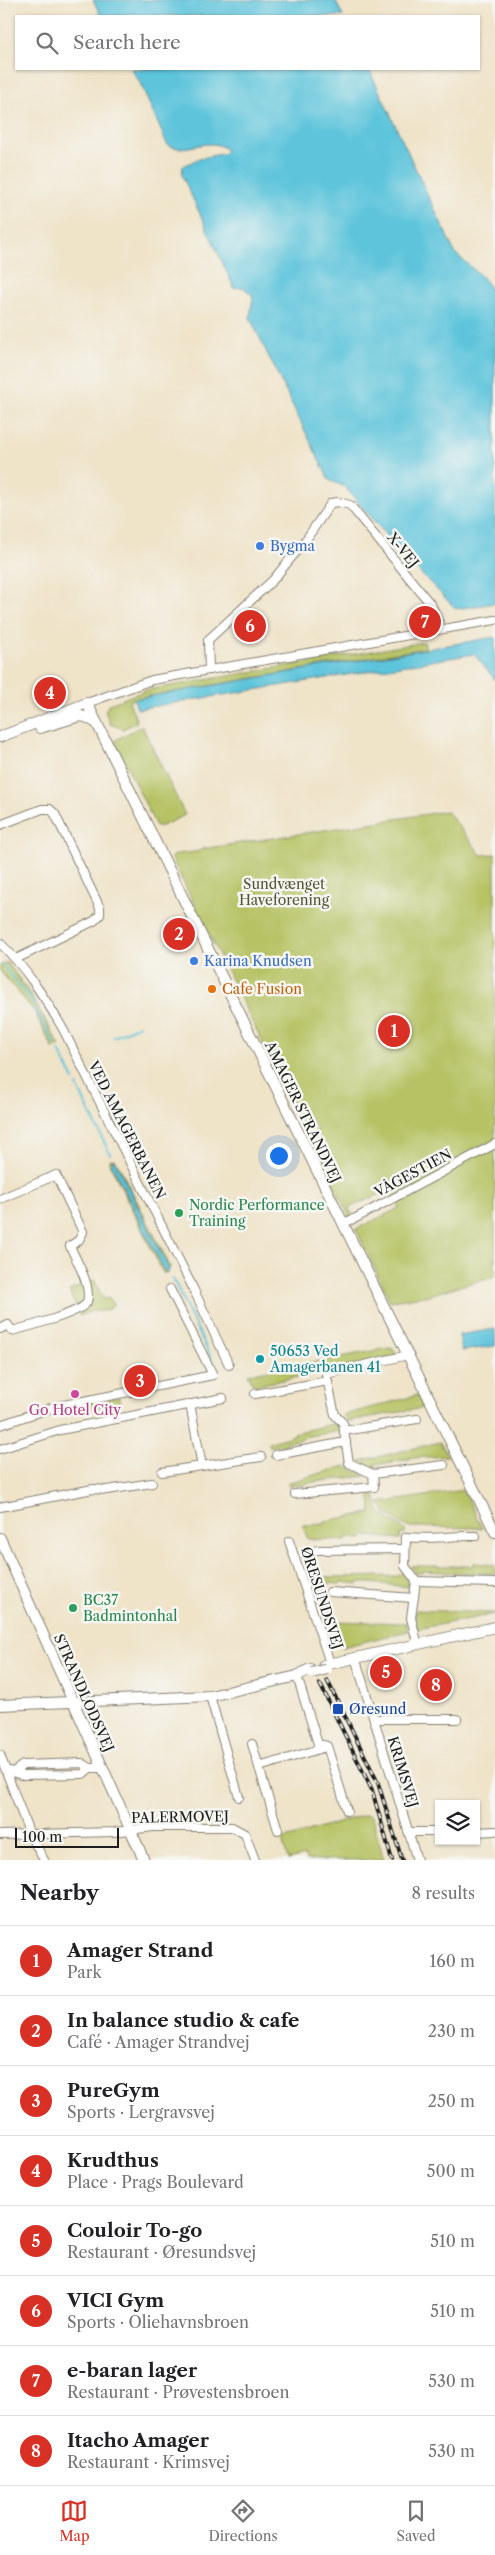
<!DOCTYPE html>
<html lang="en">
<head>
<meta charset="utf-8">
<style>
  body { margin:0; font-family:"Libre Caslon Text",serif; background:#f2f2f2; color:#202124 }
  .controls { position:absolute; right:15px; bottom:15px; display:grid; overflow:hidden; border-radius:0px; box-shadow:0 1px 4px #0004 }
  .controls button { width:45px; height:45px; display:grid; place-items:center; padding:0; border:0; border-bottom:1px solid #e0e0e0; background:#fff; color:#202124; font:25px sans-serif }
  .scale { position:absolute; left:15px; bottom:12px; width:104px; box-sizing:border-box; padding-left:5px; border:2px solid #1c1c1c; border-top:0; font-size:14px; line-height:18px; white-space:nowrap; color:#1c1c1c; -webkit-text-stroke:4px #f6f6f2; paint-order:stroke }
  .you { position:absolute; left:278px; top:1155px; width:18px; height:18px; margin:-12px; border:4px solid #fff; border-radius:50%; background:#1a73e8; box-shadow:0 0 0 8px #1a73e833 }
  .badge { display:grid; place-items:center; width:32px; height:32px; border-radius:50%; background:#d93025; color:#fff; font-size:16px; font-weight:700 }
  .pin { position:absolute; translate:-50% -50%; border:2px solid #fff; box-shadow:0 1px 5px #0006 }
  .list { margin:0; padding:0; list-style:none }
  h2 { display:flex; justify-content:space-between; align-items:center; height:65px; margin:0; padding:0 20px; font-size:21px }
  h2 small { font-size:16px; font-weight:400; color:#757577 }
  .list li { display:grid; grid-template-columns:32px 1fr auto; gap:15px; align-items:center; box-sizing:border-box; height:70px; padding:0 20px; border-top:1px solid #e0e0e0 }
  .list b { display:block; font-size:19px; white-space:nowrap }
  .list p { margin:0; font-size:16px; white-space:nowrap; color:#757577 }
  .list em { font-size:16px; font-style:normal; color:#757577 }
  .icon { flex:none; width:28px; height:28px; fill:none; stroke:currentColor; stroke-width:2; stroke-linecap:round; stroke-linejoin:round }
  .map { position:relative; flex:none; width:495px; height:1860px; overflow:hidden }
  .search { position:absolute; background:#fff; box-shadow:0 1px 4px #0004; left:15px; right:15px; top:15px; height:55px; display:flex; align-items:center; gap:12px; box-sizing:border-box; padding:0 18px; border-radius:0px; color:#757577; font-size:19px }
  .sheet { height:625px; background:#fff }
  nav { display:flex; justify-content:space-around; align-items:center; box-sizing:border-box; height:70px; border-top:1px solid #e0e0e0; background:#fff; font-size:14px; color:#757577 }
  nav a { display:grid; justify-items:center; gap:2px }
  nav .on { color:#d93025 }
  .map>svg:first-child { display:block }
</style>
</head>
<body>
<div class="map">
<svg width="495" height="1860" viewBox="0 0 495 1860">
  <rect width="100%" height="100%" fill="#f6f6f2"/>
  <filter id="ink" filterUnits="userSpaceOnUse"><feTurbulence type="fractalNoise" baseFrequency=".02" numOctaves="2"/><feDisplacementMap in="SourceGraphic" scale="10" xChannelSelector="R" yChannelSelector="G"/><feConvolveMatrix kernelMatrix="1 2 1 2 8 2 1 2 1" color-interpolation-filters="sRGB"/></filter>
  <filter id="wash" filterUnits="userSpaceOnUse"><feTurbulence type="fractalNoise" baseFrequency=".0096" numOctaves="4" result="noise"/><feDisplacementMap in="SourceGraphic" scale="20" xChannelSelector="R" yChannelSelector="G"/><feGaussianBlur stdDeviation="1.12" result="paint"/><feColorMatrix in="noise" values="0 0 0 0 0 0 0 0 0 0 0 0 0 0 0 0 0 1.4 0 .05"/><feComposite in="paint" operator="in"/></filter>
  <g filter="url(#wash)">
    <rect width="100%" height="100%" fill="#efe3c8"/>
    <g fill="#b6c263" stroke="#696f40">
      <polygon points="424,642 426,648 134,699 129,701 137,722 123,729 110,724 105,711 109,704 147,690"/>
      <polygon points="142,726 185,815 162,826 156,826 115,742 117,739"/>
      <path d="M447 811 481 855 495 854V1276L425 1296 390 1301 356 1229 399 1208 391 1189 349 1208 353 1216 350 1218 309 1135 317 1130 311 1119 302 1123 171 857C181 850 195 855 202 849Z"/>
      <polygon points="7,962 30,994 60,1046 53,1049 35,1012 0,971 0,966"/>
      <polygon points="111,1159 116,1160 170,1266 168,1273 163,1273 109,1162"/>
      <path d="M94 1280 103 1298 111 1299 113 1306C109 1311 98 1313 93 1310L80 1316 69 1291Z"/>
      <polygon points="389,1348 393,1349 397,1356 254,1386 248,1374"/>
      <polygon points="418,1395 423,1408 348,1421 343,1415"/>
      <polygon points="119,1397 121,1402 51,1417 27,1425 25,1419 62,1407"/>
      <polygon points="336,1423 340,1431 303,1437 303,1439 286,1442 286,1445 269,1447 268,1443 294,1435 294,1433"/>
      <polygon points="440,1442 448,1456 409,1458 409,1460 393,1461 393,1463 375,1464 375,1468 360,1461"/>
      <polygon points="345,1466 365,1476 306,1483 305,1485 289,1486 287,1483"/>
      <polygon points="464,1490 482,1528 407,1527 386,1513 379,1503"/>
      <polygon points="370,1495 375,1495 379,1511 405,1530 405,1534 401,1534 400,1539 364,1536 363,1539 347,1538 346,1540 308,1539 302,1525 325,1524 325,1521 371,1513"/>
      <polygon points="474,1563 495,1565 495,1574 423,1571 422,1573 416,1573 411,1566 473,1566"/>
      <polygon points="404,1572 411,1582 410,1587 359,1582 358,1584 342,1582 341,1584 328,1583 328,1585 321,1583 318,1577 398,1576"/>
      <polygon points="416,1610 495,1613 495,1614 417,1629 415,1616"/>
      <polygon points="331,1621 406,1623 408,1631 342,1647"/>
      <polygon points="367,1814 372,1816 384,1860 307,1860 305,1856 288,1860 282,1840"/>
    </g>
    <g fill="#5dc4db" stroke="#3c707c">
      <polygon points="93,0 335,0 343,16 101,16"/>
      <path d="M131 69H369L455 253 481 276 495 294V603L456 609 410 563 345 487 329 480 250 318 253 296 243 287 234 288 182 175 183 166 198 159 225 153 226 149C208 135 184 156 167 144L139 81Z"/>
      <polygon points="495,637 495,680 474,654 137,709 134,699"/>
      <polygon points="114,1159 169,1269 168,1272 165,1272 111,1163"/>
      <polygon points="495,1329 495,1346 462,1351 459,1335"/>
    </g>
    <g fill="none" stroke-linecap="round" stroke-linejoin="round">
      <g stroke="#5dc4db" stroke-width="2">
        <polyline points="3,965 30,999 55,1045"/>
        <polyline points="114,1037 139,1025"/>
        <polyline points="59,1051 74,1080"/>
        <polyline points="77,1086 110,1154"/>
        <polyline points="173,1279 216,1368"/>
      </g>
    </g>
  </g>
  <g filter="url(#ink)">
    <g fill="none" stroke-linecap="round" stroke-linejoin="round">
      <g stroke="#868072" stroke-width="10">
        <g id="minor">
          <polyline points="209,670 208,640 273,580 305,541 331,503 338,502 350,505 432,606 441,629"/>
          <polyline points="87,703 152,680 495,620"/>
          <polyline points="0,825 42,809 50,809 55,814 100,908 100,915 94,921 16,959"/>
          <path d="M0 943C26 968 45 998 63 1029L193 1288 229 1365"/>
          <path d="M0 1199 56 1175 83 1232 79 1240 70 1246C76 1260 92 1286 87 1302 84 1312 24 1328 12 1331L8 1325 0 1329"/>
          <polyline points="343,1223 356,1218 495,1144"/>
          <polyline points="408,1355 326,1374 335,1415 343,1423 344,1431 417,1419"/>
          <polyline points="255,1394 328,1381"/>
          <polyline points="190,1404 202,1466"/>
          <polyline points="0,1425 54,1407 213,1375 170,1289"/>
          <polyline points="0,1449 60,1430 223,1398"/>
          <polyline points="276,1455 346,1442"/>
          <polyline points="162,1472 261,1457"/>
          <polyline points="373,1474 444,1465"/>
          <polyline points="295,1494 374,1487 373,1474 349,1463 344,1431"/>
          <polyline points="0,1507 93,1489 107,1490 152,1483"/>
          <polyline points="289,1541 330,1663"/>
          <polyline points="317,1550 405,1549"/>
          <polyline points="416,1581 495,1583"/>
          <polyline points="330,1592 414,1598"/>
          <path d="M417 1642 411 1618 416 1581 405 1566 406 1537C430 1540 452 1535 476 1536"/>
          <polyline points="355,1657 417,1860"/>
          <polyline points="297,1676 318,1744 327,1746 347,1811"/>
          <polyline points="210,1696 239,1797"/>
          <polyline points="374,1719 457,1719"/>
          <polyline points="252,1744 278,1830"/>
          <polyline points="0,1755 30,1835 44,1860"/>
          <polyline points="259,1767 326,1747"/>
          <polyline points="10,1771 21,1775 83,1774 90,1768"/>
          <polyline points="15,1771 23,1765 82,1763 90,1768 102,1768"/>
          <polyline points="409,1832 439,1832"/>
          <polyline points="476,1832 495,1831"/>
          <polyline points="0,1835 114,1832 153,1827 232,1827 245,1834 255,1860"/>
        </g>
      </g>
      <g stroke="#868072" stroke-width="12">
        <g id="tertiary">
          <polyline points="40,728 80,716 86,717 97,723"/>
          <polyline points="0,737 87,703 495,1532"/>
          <polyline points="0,1538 144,1860"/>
          <polyline points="324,1665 495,1627"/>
          <polyline points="0,1705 210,1696 297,1676 310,1669"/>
        </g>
      </g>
      <use href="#minor" stroke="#fff" stroke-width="8"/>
      <use href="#tertiary" stroke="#fff" stroke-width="10"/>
      <g stroke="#1c1c1c" stroke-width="4">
        <g id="rail">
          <polyline points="327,1680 378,1783 402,1860"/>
          <polyline points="320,1684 372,1790 392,1860"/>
        </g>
      </g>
      <use href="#rail" stroke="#f6f6f2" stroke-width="2" stroke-dasharray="5.5" stroke-linecap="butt"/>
      <g stroke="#868072" stroke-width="12" stroke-linecap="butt">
        <polyline id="tertiary-bridge" points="312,1673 327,1669"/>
      </g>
      <use href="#tertiary-bridge" stroke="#fff" stroke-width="10"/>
    </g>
  </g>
  <g fill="#3f7fe0" stroke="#f6f6f2" stroke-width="2">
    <circle cx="260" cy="546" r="5"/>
    <circle cx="194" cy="961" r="5"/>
  </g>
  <circle fill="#e8710a" stroke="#f6f6f2" stroke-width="2" cx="212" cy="989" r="5"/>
  <g fill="#2e9e5b" stroke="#f6f6f2" stroke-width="2">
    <circle cx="179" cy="1213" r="5"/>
    <circle cx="73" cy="1608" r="5"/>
  </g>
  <circle fill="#0f9aa8" stroke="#f6f6f2" stroke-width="2" cx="260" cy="1359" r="5"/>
  <circle fill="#d1479c" stroke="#f6f6f2" stroke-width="2" cx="75" cy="1394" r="5"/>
  <rect fill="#1a4fb4" stroke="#f6f6f2" stroke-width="2" x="332" y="1703" width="12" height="12" rx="2.5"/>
  <g text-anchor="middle" stroke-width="5" stroke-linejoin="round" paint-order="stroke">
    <g font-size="14" fill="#366cbe" stroke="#f6f6f2" text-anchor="start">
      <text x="270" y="551">Bygma</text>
      <text x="204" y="966">Karina Knudsen</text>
    </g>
    <g font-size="14" fill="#1c1c1c" stroke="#f6f6f2">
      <text transform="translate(403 550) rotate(51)" y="5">X-VEJ</text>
      <text transform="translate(303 1112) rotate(64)" y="5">AMAGER STRANDVEJ</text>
      <text transform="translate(127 1130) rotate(63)" y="5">VED AMAGERBANEN</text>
      <text transform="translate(413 1173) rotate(-28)" y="5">VÅGESTIEN</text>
      <text transform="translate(322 1598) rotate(72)" y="5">ØRESUNDSVEJ</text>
      <text transform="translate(84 1693) rotate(66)" y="5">STRANDLODSVEJ</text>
      <text transform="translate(403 1772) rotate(73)" y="5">KRIMSVEJ</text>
      <text transform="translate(180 1817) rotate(-1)" y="5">PALERMOVEJ</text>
    </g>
    <g font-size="14" fill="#525635" stroke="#f6f6f2">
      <text x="284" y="889">Sundvænget<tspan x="284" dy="16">Haveforening</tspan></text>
    </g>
    <g font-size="14" fill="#c56008" stroke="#f6f6f2" text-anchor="start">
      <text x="222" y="994">Cafe Fusion</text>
    </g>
    <g font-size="14" fill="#27864d" stroke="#f6f6f2" text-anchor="start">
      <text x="189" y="1210">Nordic Performance<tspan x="189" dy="16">Training</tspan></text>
      <text x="83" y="1605">BC37<tspan x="83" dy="16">Badmintonhal</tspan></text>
    </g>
    <g font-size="14" fill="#0d838f" stroke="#f6f6f2" text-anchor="start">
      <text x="270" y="1356">50653 Ved<tspan x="270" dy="16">Amagerbanen 41</tspan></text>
    </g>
    <g font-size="14" fill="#b23c85" stroke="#f6f6f2">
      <text x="75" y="1415">Go Hotel City</text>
    </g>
    <g font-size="14" fill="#164399" stroke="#f6f6f2" text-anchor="start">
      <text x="349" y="1714">Øresund</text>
    </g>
  </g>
</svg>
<div class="controls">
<button><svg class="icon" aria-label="layers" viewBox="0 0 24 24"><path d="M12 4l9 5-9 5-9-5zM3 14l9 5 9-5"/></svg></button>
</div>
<div class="scale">100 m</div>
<div class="you"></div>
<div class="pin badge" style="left:394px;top:1031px">1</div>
<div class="pin badge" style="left:179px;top:934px">2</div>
<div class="pin badge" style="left:140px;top:1381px">3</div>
<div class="pin badge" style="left:50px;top:693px">4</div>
<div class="pin badge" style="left:386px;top:1672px">5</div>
<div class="pin badge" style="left:250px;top:626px">6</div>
<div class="pin badge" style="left:425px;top:622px">7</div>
<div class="pin badge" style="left:436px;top:1685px">8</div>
<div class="search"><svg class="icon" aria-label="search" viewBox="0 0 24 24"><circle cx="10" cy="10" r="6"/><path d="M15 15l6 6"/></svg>Search here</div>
</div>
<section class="sheet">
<h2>Nearby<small>8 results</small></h2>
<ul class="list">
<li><span class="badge">1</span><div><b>Amager Strand</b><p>Park</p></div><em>160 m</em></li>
<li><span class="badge">2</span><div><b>In balance studio &amp; cafe</b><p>Café · Amager Strandvej</p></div><em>230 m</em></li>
<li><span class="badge">3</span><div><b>PureGym</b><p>Sports · Lergravsvej</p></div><em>250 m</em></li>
<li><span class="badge">4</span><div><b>Krudthus</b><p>Place · Prags Boulevard</p></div><em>500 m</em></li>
<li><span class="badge">5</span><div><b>Couloir To-go</b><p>Restaurant · Øresundsvej</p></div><em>510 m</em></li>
<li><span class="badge">6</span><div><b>VICI Gym</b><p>Sports · Oliehavnsbroen</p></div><em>510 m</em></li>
<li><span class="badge">7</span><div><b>e-baran lager</b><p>Restaurant · Prøvestensbroen</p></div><em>530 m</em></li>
<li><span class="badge">8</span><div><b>Itacho Amager</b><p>Restaurant · Krimsvej</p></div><em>530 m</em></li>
</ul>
</section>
<nav>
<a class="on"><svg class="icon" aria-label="map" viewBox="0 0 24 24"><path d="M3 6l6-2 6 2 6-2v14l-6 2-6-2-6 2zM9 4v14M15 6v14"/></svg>Map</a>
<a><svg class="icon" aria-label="directions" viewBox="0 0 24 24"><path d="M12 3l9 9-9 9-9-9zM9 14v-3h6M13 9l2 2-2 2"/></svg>Directions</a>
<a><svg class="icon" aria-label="saved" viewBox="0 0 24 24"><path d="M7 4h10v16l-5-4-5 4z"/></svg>Saved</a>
</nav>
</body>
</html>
